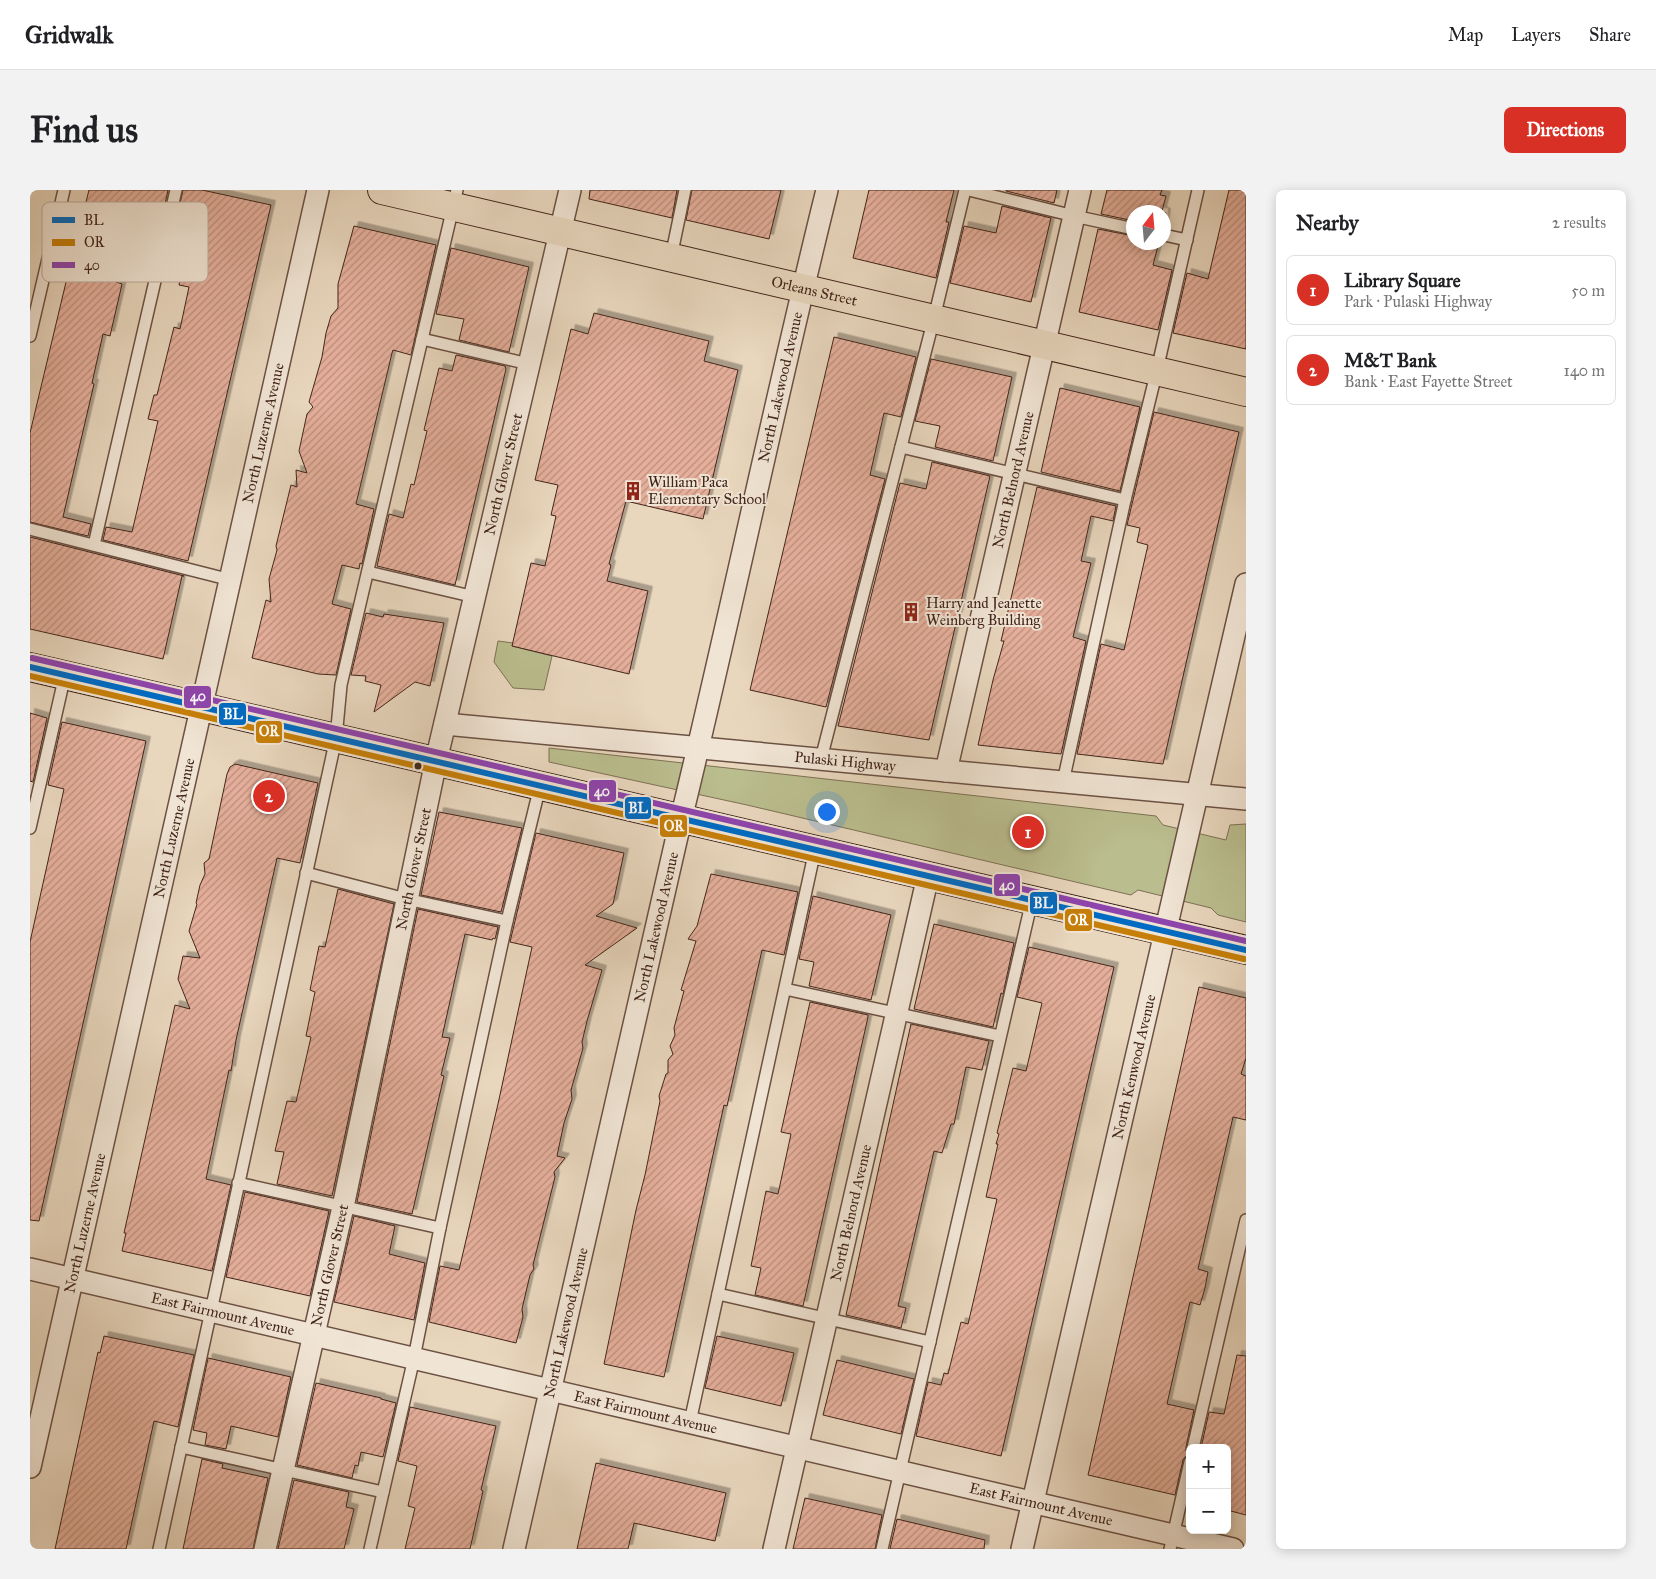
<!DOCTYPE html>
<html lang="en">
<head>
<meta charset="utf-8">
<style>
  body { margin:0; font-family:"IM FELL Great Primer",serif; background:#f2f2f2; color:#202124 }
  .controls { position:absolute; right:15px; bottom:15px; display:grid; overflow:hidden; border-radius:8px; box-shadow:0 2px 12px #0003 }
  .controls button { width:45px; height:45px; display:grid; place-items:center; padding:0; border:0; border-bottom:1px solid #e0e0e0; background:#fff; color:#202124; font:25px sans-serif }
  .compass { position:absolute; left:1096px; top:15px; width:45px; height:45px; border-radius:50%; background:#fff; box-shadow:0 2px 12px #0003; rotate:16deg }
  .you { position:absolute; left:796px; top:621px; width:18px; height:18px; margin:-12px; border:4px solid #fff; border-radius:50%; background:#1a73e8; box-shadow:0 0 0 8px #1a73e833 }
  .badge { display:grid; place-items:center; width:32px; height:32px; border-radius:50%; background:#d93025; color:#fff; font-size:16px; font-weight:700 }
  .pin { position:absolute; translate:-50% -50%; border:2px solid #fff; box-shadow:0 1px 5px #0006 }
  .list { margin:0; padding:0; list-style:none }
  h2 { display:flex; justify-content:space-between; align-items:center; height:65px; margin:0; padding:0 20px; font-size:21px }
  h2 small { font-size:16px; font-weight:400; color:#757577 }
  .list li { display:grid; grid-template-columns:32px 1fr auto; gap:15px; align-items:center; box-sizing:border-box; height:70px; margin:0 10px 10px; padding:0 10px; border:1px solid #e0e0e0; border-radius:8px }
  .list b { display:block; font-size:19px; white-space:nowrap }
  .list p { margin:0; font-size:16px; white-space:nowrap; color:#757577 }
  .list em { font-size:16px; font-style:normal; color:#757577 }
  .map { position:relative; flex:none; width:1216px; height:1359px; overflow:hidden; border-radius:8px }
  header { display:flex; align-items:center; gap:30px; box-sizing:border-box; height:70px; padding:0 25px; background:#fff; border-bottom:1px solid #e0e0e0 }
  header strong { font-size:24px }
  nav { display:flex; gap:28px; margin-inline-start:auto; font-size:18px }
  .intro { display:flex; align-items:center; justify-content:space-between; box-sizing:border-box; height:120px; padding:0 30px }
  h1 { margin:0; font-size:35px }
  .button { padding:12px 22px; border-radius:8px; background:#d93025; color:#fff; font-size:18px; font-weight:700 }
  main { display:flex; gap:30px; padding:0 30px }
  aside { flex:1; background:#fff; border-radius:8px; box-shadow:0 2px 12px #0003 }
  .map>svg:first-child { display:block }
</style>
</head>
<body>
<header>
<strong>Gridwalk</strong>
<nav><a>Map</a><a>Layers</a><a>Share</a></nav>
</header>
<div class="intro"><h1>Find us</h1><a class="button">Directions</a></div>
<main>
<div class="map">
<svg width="1216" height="1359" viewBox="0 0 1216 1359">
  <defs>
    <pattern id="building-hatch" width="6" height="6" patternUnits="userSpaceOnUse" patternTransform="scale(1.25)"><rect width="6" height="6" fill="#e5af9b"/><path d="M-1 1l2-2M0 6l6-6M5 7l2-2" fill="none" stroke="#bb8e7e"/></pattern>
    <filter id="shadow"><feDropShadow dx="4.5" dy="-4.5" stdDeviation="0" flood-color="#0004"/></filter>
  </defs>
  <rect width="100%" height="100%" fill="#e8d6bd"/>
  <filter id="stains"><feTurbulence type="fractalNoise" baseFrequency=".004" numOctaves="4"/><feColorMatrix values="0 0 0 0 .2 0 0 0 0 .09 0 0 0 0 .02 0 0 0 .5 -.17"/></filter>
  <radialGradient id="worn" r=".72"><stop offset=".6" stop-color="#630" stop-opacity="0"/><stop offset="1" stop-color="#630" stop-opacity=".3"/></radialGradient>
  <g fill="#babd8e" stroke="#7e7154">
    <polygon points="468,451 483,453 482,456 522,466 514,500 483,498 464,472"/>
    <polygon points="519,558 1126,626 1133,635 1196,650 1200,635 1216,634 1216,732 1188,725 1181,718 1108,700 1101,705 717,615 519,572"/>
  </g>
  <g fill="url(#building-hatch)" stroke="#42251a" filter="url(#shadow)">
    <polygon points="59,0 138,0 129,42 53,24"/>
    <polygon points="153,0 172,0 241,15 158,371 73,350 76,337 102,342 128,231 118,229 124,205 127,205 144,137 150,139 159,97 149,95 160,50 143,46"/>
    <polygon points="560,0 647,0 642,28 559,9"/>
    <polygon points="662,0 751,0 739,49 656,30"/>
    <polygon points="839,0 924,0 916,32 919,32 906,88 823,68"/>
    <polygon points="976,0 1027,0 1024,13 976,1"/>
    <polygon points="1077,0 1132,0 1130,5 1136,6 1132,21 1136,23 1134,34 1134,22 1104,22 1104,31 1071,24"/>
    <polygon points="1199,0 1216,0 1216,159 1143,143 1157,83 1178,89"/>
    <polygon points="972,16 1021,28 1001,112 920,93 934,36 966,43"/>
    <polygon points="324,36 406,55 381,165 363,160 362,163 326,314 344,319 332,374 330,373 329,379 312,375 302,414 321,419 306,485 288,484 222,468 236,410 241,412 239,389 247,360 246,356 261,295 267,297 266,280 277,283 269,261 277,224 283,217 279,212 292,167 296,143 301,126 308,118 308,94"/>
    <polygon points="1068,39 1104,46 1104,52 1129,52 1123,75 1142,80 1128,140 1049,122"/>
    <polygon points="421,58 499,77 479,162 429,150 434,129 406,124"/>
    <polygon points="42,67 90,78 86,92 92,94 80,146 73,144 62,193 64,194 33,327 61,334 58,346 0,332 0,243"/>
    <polygon points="564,123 679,151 674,171 708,180 673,329 596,311 579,374 581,375 577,391 618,401 599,484 482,456 501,373 515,376 526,326 521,325 528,295 505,290 541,139 558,144"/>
    <polygon points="804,147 886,167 871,227 854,223 840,285 855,289 796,517 720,500"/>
    <polygon points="426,165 475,176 476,179 425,395 347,376 359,324 373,328 381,294 384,295 397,241 394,240 409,178 422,181"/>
    <polygon points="901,169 982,187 963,271 905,257 910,236 885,231"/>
    <polygon points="1030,198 1110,217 1090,301 1011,282"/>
    <polygon points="1124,222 1209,242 1133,574 1047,564 1071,454 1094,460 1118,355 1107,352 1110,338 1097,335"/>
    <polygon points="902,272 960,286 899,550 808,536 870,293 896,299"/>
    <polygon points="1007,297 1086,316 1083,331 1061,326 1051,371 1061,373 1043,447 1056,451 1031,564 948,555 963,490 974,451 971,451"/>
    <polygon points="0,347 154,386 152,386 133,469 0,439"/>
    <polygon points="336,423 353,427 354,424 414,433 400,496 385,492 344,522 351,495 335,491 336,486 321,485"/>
    <polygon points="0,523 17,528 3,592 0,591"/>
    <polygon points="32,532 116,551 9,1031 0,1030 0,752 34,599 18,595"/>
    <polygon points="205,574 288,593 270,673 247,668 206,850 201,881 199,880 176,989 201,995 182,1081 92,1061 96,1043 94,1043 145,815 160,819 148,789 153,766 170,768 159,741 167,714 166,713 170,695 175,684 174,673 179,669 197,584 200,577"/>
    <polygon points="409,622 492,638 471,722 391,705"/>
    <polygon points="506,643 594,663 583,714 566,726 607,738 555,775 572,780 557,831 552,852 553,858 541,900 542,909 534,933 527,966 535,968 524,982 525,987 503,1075 504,1079 500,1085 492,1119 493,1127 486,1153 399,1132 410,1076 429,1080 468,914 502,757 480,752"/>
    <polygon points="681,684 768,702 754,765 732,760 697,916 694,915 634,1187 574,1174 606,1020 615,985 630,911 629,906 636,884 638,883 638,870 643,864 640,856 645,845 644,838 654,801 651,800 666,751 658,749 667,736"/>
    <polygon points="308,699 364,714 302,1006 247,994 254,962 245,961 257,911 266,912 281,847 276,846 285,802 280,800 289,756 295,757"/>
    <polygon points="783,706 861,725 841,810 779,796 784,772 769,769"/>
    <polygon points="388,719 468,737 465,749 463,748 462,750 435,744 412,847 420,848 411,885 414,886 382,1024 327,1012"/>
    <polygon points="904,734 984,753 973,804 971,803 963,837 884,819"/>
    <polygon points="999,757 1084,777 971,1266 886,1246 898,1192 911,1195 914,1183 918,1184 931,1132 938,1134 950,1083 967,1009 956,1007 968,954 966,954 969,944 967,943 983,878 996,881 1012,813 987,807"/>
    <polygon points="1169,797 1216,808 1216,868 1211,884 1216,886 1216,930 1203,927 1168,1079 1178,1082 1175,1098 1170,1115 1160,1112 1137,1214 1164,1220 1156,1257 1156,1261 1160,1265 1155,1267 1153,1270 1145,1305 1058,1285"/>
    <polygon points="780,812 838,825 838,827 773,1116 725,1105 731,1078 721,1076 736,1001 748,1004 761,944 751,942"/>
    <polygon points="881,834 959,851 952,880 936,877 924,934 921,934 912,963 904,961 868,1116 876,1118 871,1138 816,1125"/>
    <polygon points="215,1002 299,1021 280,1106 196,1087"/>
    <polygon points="324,1026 365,1036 359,1064 395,1073 384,1130 304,1112"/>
    <polygon points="74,1146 164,1165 148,1237 124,1231 96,1359 25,1359 68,1162 70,1163"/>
    <polygon points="687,1146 764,1163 751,1216 675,1198"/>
    <polygon points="1207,1165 1216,1166 1216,1325 1197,1320 1197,1258 1171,1258 1179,1222 1194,1224"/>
    <polygon points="178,1168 261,1187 248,1247 201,1236 196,1259 175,1255 177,1243 163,1240"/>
    <polygon points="807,1170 884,1189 871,1244 793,1225"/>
    <polygon points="286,1193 351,1208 351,1209 366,1213 353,1267 331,1262 328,1276 325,1275 322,1288 267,1275"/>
    <polygon points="380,1217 466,1236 451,1300 453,1301 440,1359 375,1359 385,1318 378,1316 387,1276 368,1271"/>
    <polygon points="172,1269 193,1274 192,1278 238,1288 223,1359 153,1359"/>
    <polygon points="566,1273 696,1303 685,1351 604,1333 598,1359 547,1359"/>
    <polygon points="264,1290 319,1302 316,1317 324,1319 314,1359 248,1359"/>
    <polygon points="775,1308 852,1325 845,1359 763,1359"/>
    <polygon points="867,1329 955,1350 954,1359 860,1359"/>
  </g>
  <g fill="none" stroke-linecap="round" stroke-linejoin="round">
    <g stroke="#6c5143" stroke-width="14">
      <g id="lane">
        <polyline points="939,0 1044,26 1104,39"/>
        <polyline points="1134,45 1157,50"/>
        <polyline points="21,54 129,79"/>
        <polyline points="641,67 655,0"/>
        <polyline points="0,146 34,0"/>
        <polyline points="392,149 499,174"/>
        <polyline points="871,257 1095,310"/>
        <polyline points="0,339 201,390"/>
        <polyline points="64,355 146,0"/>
        <polyline points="338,382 445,407"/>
        <polyline points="791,569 904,128 935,0"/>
        <polyline points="1033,592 1095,310 1127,180 1168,0"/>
        <polyline points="0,638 35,485"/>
        <polyline points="276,683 376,709 477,731"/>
        <polyline points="755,799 970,846"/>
        <polyline points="208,993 410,1038"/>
        <polyline points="688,1104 900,1152"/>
        <polyline points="660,1232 785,660"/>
        <polyline points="151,1257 353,1302"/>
        <polyline points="1163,1258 1216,1030"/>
        <polyline points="129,1359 306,548 311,495 427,0"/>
        <polyline points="340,1359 384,1168 410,1038 477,731 510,596"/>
        <polyline points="852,1359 1002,710"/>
        <polyline points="1140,1359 1160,1272"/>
      </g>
    </g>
    <g stroke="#6c5143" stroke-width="24">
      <g id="street">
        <path id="s1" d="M415 534 1216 609"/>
        <path id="s2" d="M916 581 1050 0"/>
        <path id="s3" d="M0 1079 1203 1359"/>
        <path id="s4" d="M0 1277 288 0"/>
        <path id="s5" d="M235 1359 313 1017 406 571 540 0"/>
        <path id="s6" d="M484 1359 651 629C702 420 745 209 797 0"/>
        <path id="s7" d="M744 1359 898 686"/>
        <path id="s8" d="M992 1359 1216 394"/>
      </g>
    </g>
    <g stroke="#42251a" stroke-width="30">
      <polyline id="secondary" points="0,477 1216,760"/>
    </g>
    <g stroke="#42251a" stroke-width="30">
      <g id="primary">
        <path id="s9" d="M352 0 1216 202"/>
      </g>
    </g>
    <use href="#lane" stroke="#f0e4d4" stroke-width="11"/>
    <use href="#street" stroke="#f0e4d4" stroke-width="21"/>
    <use href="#secondary" stroke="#f0e4d4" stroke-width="28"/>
    <use href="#primary" stroke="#e8d6bd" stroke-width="28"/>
    <g stroke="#f0e4d4" stroke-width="10">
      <polyline id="bus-1" points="0,477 1216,760"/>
    </g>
    <g stroke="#f0e4d4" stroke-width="10">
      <polyline id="bus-2" points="0,486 1214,769"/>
    </g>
    <g stroke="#f0e4d4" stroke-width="10">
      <polyline id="bus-3" points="2,468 1216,751"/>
    </g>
    <use href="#bus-1" stroke="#006bc3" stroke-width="6"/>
    <use href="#bus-2" stroke="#c67f08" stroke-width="6"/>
    <use href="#bus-3" stroke="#8e44ad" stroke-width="6"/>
  </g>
  <defs>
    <g id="building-bare" transform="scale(1.5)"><path d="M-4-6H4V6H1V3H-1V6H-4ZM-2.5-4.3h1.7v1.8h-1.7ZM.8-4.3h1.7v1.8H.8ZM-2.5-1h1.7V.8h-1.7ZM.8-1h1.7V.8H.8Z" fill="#8f2418" stroke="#f0e4d4" stroke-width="2.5" paint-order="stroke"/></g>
  </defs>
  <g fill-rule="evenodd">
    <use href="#building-bare" x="603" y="301"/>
    <use href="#building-bare" x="881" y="422"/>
  </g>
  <circle fill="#42251a" stroke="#f0e4d4" stroke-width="2" cx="388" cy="576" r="4.5"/>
  <g text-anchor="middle" stroke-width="4" stroke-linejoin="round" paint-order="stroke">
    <g font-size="15" fill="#42251a" stroke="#f0e4d4">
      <text dy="5" stroke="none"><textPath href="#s9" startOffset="444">Orleans Street</textPath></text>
      <text dy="5" stroke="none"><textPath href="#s6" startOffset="1192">North Lakewood Avenue</textPath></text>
      <text dy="5" stroke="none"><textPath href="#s4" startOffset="1060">North Luzerne Avenue</textPath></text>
      <text dy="5" stroke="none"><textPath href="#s5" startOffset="1101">North Glover Street</textPath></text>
      <text dy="5" stroke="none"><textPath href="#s2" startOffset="299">North Belnord Avenue</textPath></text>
      <text dy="5" stroke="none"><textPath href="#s1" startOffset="402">Pulaski Highway</textPath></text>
      <text dy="5" stroke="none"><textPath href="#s4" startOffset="655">North Luzerne Avenue</textPath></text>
      <text dy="5" stroke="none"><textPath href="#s5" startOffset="696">North Glover Street</textPath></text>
      <text dy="5" stroke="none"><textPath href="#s6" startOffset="638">North Lakewood Avenue</textPath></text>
      <text dy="5" stroke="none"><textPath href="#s8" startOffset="495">North Kenwood Avenue</textPath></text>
      <text dy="5" stroke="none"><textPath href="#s7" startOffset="345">North Belnord Avenue</textPath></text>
      <text dy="5" stroke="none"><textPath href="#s4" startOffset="250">North Luzerne Avenue</textPath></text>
      <text dy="5" stroke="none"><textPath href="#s5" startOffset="291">North Glover Street</textPath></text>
      <text dy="5" stroke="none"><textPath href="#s3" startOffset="198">East Fairmount Avenue</textPath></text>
      <text dy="5" stroke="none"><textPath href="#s6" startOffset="232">North Lakewood Avenue</textPath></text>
      <text dy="5" stroke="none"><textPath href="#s3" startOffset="632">East Fairmount Avenue</textPath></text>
      <text dy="5" stroke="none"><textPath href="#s3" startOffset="1038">East Fairmount Avenue</textPath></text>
    </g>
    <g font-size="15" fill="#42251a" stroke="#f0e4d4" text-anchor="start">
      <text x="618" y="297">William Paca<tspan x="618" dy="17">Elementary School</tspan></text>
      <text x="896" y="418">Harry and Jeanette<tspan x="896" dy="17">Weinberg Building</tspan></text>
    </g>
  </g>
  <rect x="12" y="12" width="166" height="80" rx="8" fill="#f0e4d4" stroke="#bcab9c" stroke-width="1"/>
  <rect x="22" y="27" width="23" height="6" fill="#006bc3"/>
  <rect x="22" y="49" width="23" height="7" fill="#c67f08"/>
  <rect x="22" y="72" width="23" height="6" fill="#8e44ad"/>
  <g font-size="14" fill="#42251a">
    <text x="54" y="35">BL</text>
    <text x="54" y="57">OR</text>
    <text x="54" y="80">40</text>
  </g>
  <g stroke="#f0e4d4" stroke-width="2">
    <rect x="153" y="495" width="29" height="24" rx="5" fill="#8e44ad"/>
    <rect x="188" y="512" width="29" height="24" rx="5" fill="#006bc3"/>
    <rect x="225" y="530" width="28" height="24" rx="5" fill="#c67f08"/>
    <rect x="558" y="589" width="29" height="24" rx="5" fill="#8e44ad"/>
    <rect x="594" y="606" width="28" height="24" rx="5" fill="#006bc3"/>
    <rect x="629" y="624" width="29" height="24" rx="5" fill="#c67f08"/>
    <rect x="963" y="683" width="28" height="24" rx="5" fill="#8e44ad"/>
    <rect x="999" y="701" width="29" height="24" rx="5" fill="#006bc3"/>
    <rect x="1034" y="718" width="29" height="24" rx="5" fill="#c67f08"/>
  </g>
  <g font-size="14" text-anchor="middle" font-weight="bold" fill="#fff">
    <text x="168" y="511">40</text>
    <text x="203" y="529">BL</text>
    <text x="239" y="546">OR</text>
    <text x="572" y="606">40</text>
    <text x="608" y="623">BL</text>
    <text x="644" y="641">OR</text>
    <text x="977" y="700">40</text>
    <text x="1013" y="718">BL</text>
    <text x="1048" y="735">OR</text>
  </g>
  <rect width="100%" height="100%" filter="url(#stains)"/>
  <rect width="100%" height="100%" fill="url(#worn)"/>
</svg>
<div class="controls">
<button>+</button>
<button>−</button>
</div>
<svg class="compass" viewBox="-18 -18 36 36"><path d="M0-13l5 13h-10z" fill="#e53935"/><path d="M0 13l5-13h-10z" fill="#757577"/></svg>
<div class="you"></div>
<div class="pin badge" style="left:998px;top:642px">1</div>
<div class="pin badge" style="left:239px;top:606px">2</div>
</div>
<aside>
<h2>Nearby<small>2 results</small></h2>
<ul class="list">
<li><span class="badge">1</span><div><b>Library Square</b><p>Park · Pulaski Highway</p></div><em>50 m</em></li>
<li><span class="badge">2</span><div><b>M&amp;T Bank</b><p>Bank · East Fayette Street</p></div><em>140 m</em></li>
</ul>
</aside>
</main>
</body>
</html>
